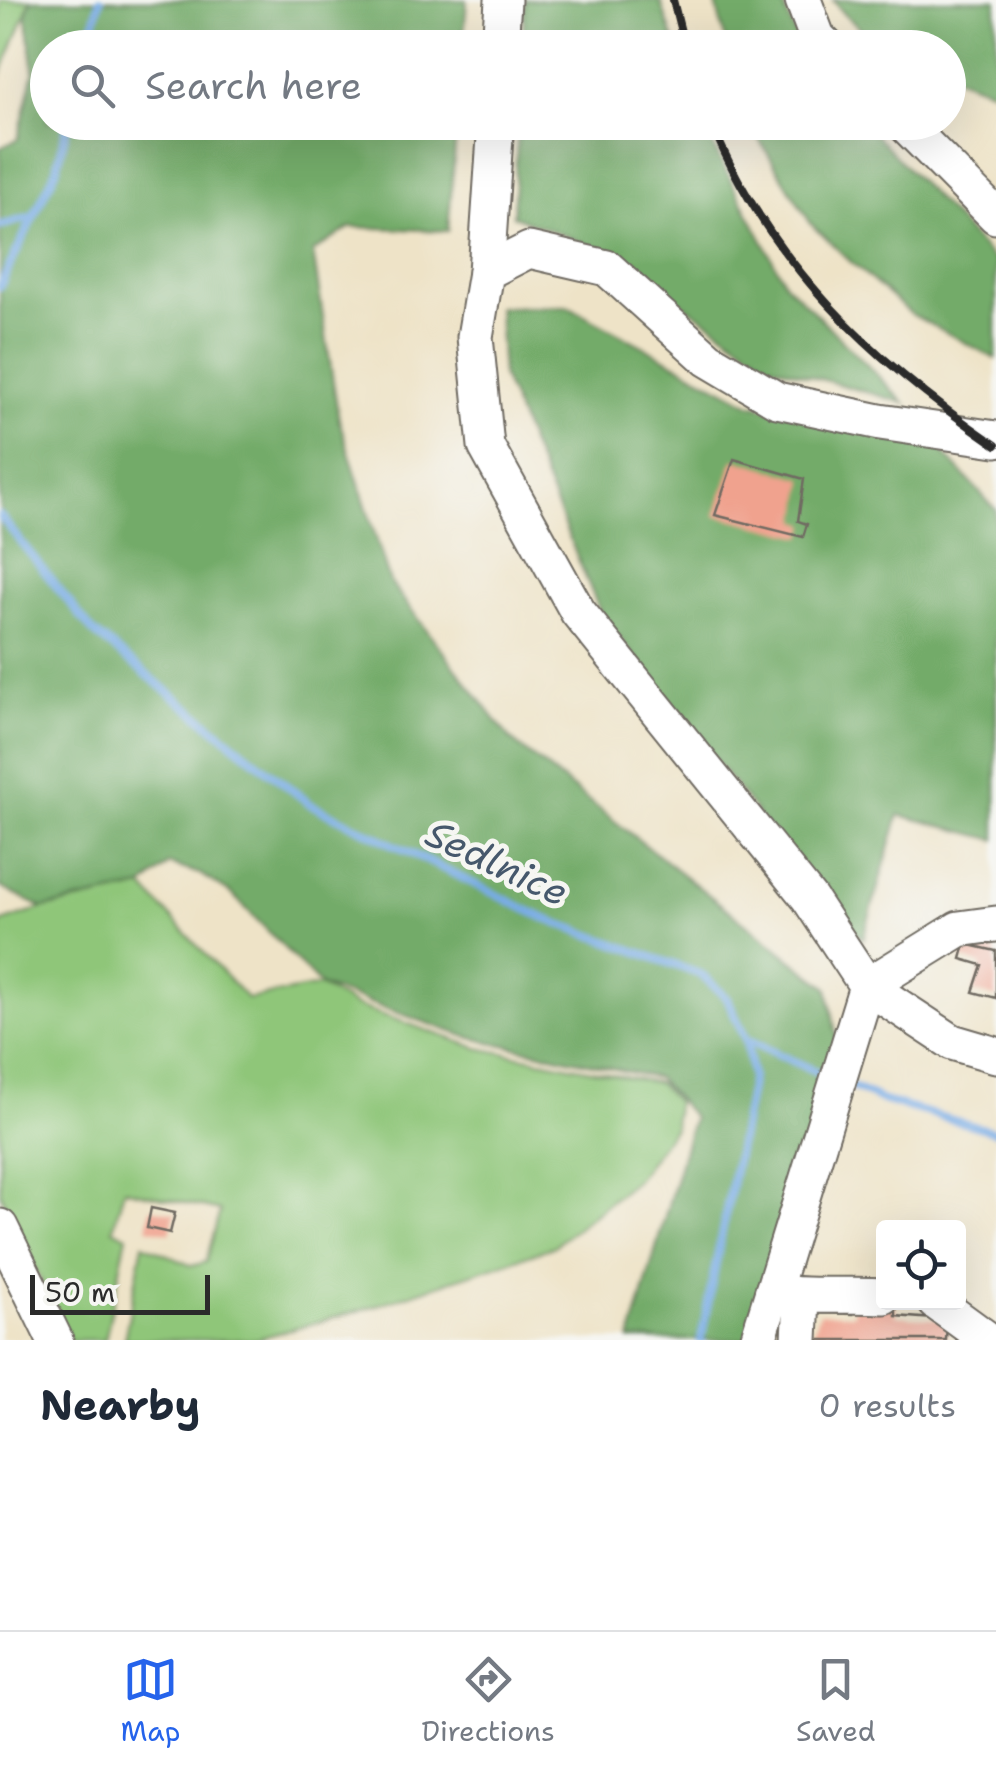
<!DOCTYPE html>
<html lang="en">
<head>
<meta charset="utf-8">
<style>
  body { margin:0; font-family:"Shantell Sans",sans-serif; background:#f2f2f3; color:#1f2937 }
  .controls { position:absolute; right:30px; bottom:30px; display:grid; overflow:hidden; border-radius:10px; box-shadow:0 10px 40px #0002 }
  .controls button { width:90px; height:90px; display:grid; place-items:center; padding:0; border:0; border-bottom:2px solid #e0e1e3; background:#fff; color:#1f2937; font:50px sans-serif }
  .scale { position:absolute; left:30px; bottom:25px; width:180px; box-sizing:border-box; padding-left:10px; border:5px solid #2b2b2b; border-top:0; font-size:28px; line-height:35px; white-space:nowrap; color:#2b2b2b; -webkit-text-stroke:8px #f6f6f2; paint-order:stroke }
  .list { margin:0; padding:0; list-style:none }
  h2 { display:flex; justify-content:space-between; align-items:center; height:130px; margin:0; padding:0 40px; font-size:42px }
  h2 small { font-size:32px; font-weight:400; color:#747a83 }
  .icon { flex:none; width:55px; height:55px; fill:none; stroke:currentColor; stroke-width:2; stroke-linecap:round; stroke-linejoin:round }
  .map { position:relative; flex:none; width:996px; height:1340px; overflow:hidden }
  .search { position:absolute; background:#fff; box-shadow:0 10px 40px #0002; left:30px; right:30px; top:30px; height:110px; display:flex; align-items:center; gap:25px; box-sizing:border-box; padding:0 35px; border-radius:55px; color:#747a83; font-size:38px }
  .sheet { height:290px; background:#fff }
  nav { display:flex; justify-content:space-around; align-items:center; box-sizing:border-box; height:140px; border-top:2px solid #e0e1e3; background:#fff; font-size:28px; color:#747a83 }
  nav a { display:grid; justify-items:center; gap:5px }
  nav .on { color:#2563eb }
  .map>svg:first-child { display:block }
</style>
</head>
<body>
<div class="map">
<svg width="996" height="1340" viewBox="0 0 996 1340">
  <rect width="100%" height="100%" fill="#f6f6f2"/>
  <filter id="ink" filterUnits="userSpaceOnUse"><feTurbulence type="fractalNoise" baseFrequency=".01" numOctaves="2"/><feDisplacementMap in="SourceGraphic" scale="20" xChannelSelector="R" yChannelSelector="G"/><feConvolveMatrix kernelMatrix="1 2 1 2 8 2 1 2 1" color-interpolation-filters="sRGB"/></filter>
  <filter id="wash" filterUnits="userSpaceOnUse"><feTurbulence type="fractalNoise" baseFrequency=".0048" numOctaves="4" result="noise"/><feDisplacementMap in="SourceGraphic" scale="40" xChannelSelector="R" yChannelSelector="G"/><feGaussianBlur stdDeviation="2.25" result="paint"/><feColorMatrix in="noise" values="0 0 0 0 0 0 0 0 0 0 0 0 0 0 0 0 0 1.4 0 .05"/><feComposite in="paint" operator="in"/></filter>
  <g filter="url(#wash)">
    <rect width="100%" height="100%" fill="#eee3c7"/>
    <g fill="#8fc679" stroke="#5d7852" stroke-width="2.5">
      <polygon points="0,0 31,0 0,77"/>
      <polygon points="143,887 247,999 319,986 354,1005 478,1048 658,1083 676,1102 674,1128 635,1181 553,1247 365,1309 253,1340 124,1340 143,1244 192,1266 206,1262 220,1211 124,1189 113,1229 127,1236 105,1340 69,1340 0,1193 0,923 43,908"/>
    </g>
    <g fill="#73ab69" stroke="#4f6b4a" stroke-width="2.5">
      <polygon points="31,0 467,0 463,47 48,48 48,122 457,123 448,231 351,227 313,252 339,420 390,582 511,740 828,988 839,1051 755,1340 630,1340 693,1117 657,1078 467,1037 321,986 232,894 200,874 169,864 143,887 43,908 0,887 0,148 18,139 34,71 26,13"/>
      <polygon points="525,0 660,0 676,47 522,47"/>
      <polygon points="715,0 781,0 801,47 727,47"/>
      <path d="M833 0H996V92L949 75 948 48C896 48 866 45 833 0Z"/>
      <polygon points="518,123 701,123 785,283 905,403 771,365 608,252 513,216"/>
      <polygon points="749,123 864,123 996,262 996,359 911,314 851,262 811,224"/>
      <polygon points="568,306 751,404 937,446 996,510 996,840 899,815 863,939 833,911 601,614 502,376 498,307"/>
    </g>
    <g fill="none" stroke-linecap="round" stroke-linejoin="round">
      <g stroke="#78ace5" stroke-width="8">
        <polyline points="88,48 100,0"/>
        <polyline points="0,226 34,216"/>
        <polyline points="0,286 57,168 68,122"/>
        <polyline points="0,516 93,632 310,804 546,919 702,975 727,998 746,1040 752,1077 701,1340"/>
        <polyline points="746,1040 831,1078"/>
        <polyline points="848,1085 881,1100 996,1132"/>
      </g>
    </g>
    <g id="blocks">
      <g fill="#f0a28e">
        <polygon points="734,459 804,479 798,521 807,524 803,537 715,515"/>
        <polygon points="965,944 996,951 996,998 973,992 982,965 961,959"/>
        <polygon points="151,1208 175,1213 170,1233 147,1228"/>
        <polygon points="854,1304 896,1306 896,1316 947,1320 946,1340 810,1340 819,1313 853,1314"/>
      </g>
    </g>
  </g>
  <g filter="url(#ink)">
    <use href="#blocks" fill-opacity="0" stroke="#6f6b62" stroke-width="2.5"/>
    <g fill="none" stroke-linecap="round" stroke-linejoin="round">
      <g stroke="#6f6b62" stroke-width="39">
        <g id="minor">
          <polyline points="803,0 817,37 828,48"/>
          <polyline points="500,48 503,0"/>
          <polyline points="903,122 996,216"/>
          <polyline points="486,272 496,122"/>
          <polyline points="996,924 959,929 867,986 952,1042 996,1055"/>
          <polyline points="0,1227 55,1340"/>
          <path d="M773 1291C809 1299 846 1293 884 1296"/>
          <polyline points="936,1302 988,1340"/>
          <polyline points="758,1340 867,986 809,898 578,612 486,446 475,337 486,272 529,250 607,268 708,359 777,400 880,422 996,439"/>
          <polyline points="800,1340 802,1297"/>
        </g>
      </g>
      <use href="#minor" stroke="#fff" stroke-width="35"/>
      <g stroke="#2b2b2b" stroke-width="8">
        <polyline points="673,0 685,48"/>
        <path d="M711 122C768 263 873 361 996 445"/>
      </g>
    </g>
  </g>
  <g text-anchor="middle" stroke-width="10" stroke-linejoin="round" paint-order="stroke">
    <g font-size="38" font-style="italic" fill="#46586c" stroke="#f6f6f2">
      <text transform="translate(497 863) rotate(25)" y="13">Sedlnice</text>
    </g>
  </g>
</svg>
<div class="controls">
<button><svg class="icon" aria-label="locate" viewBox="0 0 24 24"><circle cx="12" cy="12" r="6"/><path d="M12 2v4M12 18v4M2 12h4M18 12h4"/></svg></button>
</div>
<div class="scale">50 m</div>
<div class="search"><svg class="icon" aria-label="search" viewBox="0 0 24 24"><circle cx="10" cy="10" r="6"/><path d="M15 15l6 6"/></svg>Search here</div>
</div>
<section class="sheet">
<h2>Nearby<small>0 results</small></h2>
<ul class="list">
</ul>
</section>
<nav>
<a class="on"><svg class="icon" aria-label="map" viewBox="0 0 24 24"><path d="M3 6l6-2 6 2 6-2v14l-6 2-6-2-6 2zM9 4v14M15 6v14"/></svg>Map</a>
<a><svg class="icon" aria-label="directions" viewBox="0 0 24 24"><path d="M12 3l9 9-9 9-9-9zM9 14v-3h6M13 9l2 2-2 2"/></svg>Directions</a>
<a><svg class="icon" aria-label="saved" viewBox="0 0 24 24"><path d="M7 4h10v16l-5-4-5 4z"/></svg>Saved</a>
</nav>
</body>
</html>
